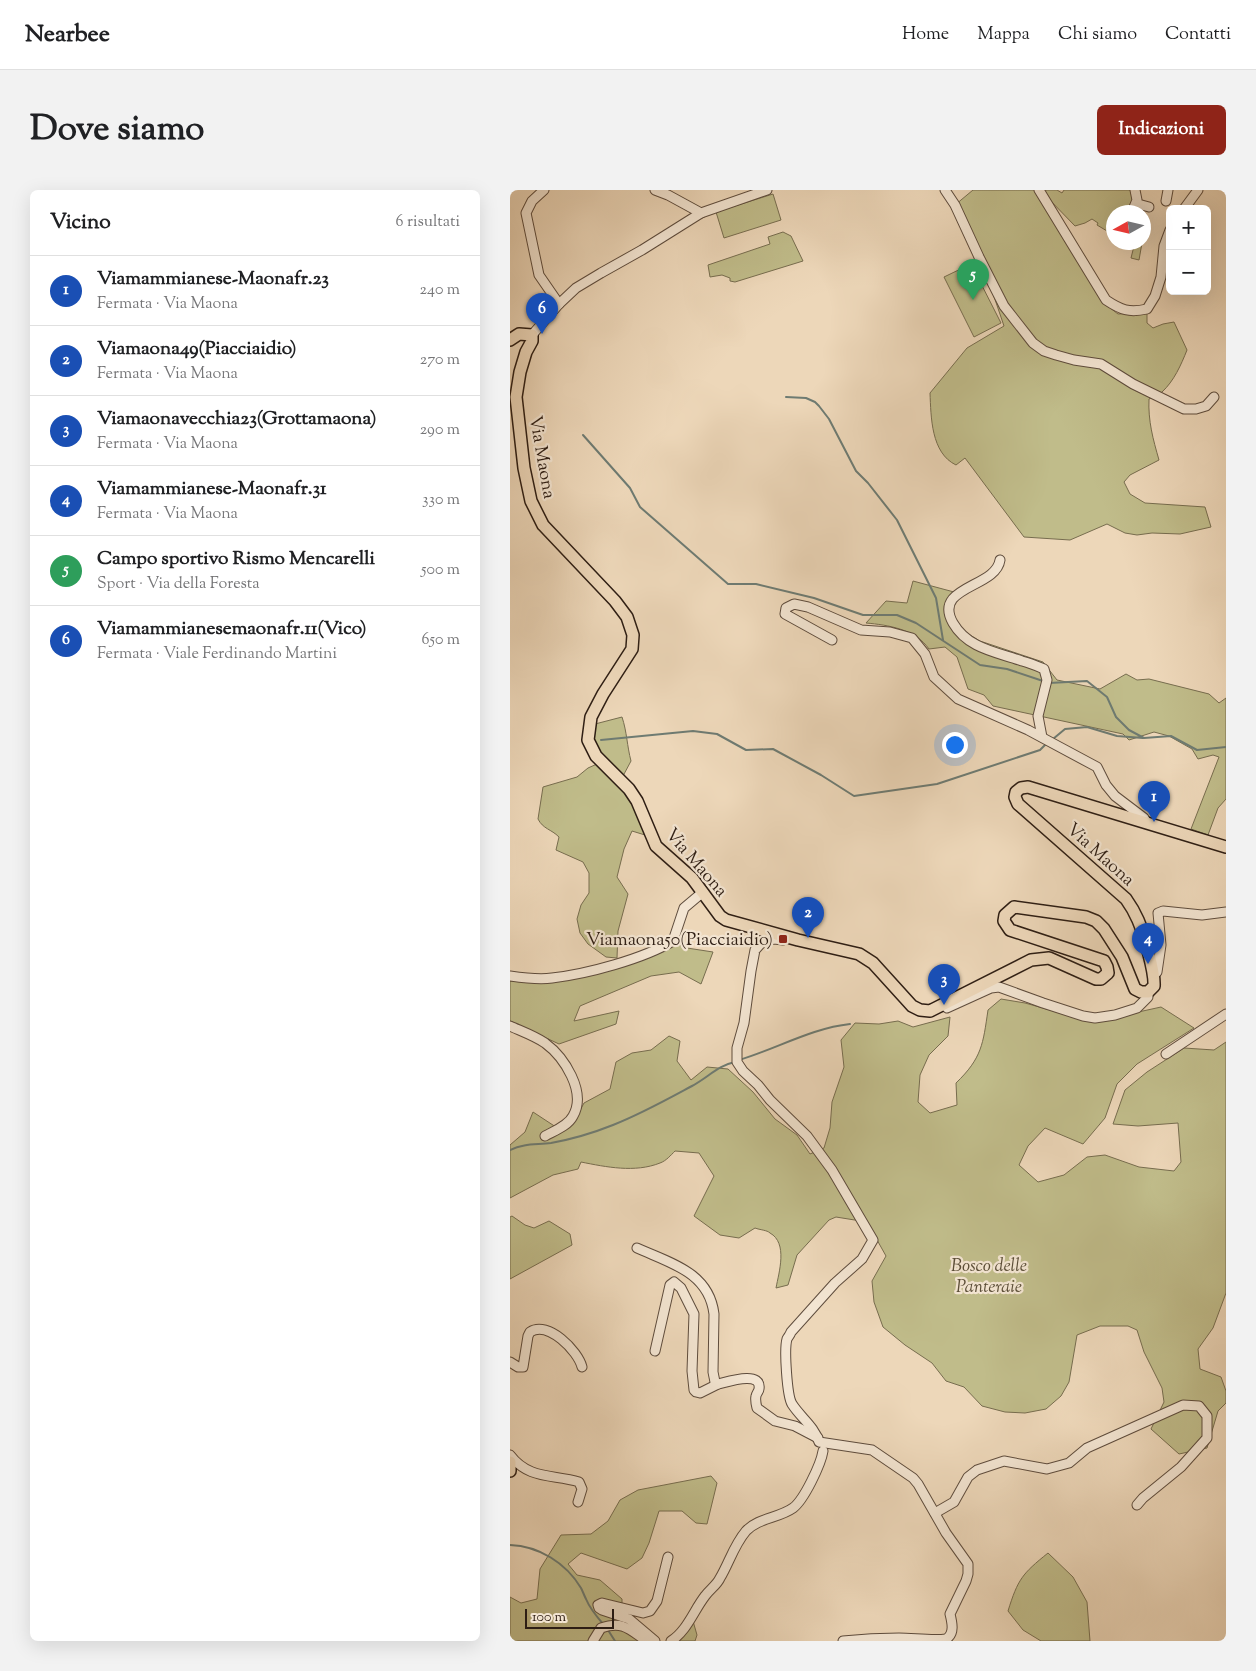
<!DOCTYPE html>
<html lang="it">
<head>
<meta charset="utf-8">
<style>
  body { margin:0; font-family:"Sorts Mill Goudy",serif; background:#f2f2f2; color:#202124 }
  .controls { position:absolute; right:15px; top:15px; display:grid; overflow:hidden; border-radius:8px; box-shadow:0 5px 20px #0002 }
  .controls button { width:45px; height:45px; display:grid; place-items:center; padding:0; border:0; border-bottom:1px solid #e0e0e0; background:#fff; color:#202124; font:25px sans-serif }
  .compass { position:absolute; left:596px; top:15px; width:45px; height:45px; border-radius:50%; background:#fff; box-shadow:0 5px 20px #0002; rotate:262deg }
  .scale { position:absolute; left:15px; bottom:12px; width:89px; box-sizing:border-box; padding-left:5px; border:2px solid #2e1e14; border-top:0; font-size:14px; line-height:18px; white-space:nowrap; color:#2e1e14; -webkit-text-stroke:4px #f3e5d2; paint-order:stroke }
  .you { position:absolute; left:444px; top:554px; width:18px; height:18px; margin:-12px; border:4px solid #fff; border-radius:50%; background:#1a73e8; box-shadow:0 0 0 8px #1a73e833 }
  .badge { display:grid; place-items:center; width:32px; height:32px; border-radius:50%; background:#8f2418; color:#fff; font-size:16px; font-weight:700 }
  .pin { position:absolute; translate:-50% -41px; filter:drop-shadow(0 1px 2px #0008) }
  .pin::after { content:''; position:absolute; top:26px; width:18px; height:15px; background:inherit; clip-path:polygon(0 0,100% 0,50% 100%) }
  .list { margin:0; padding:0; list-style:none }
  h2 { display:flex; justify-content:space-between; align-items:center; height:65px; margin:0; padding:0 20px; font-size:21px }
  h2 small { font-size:16px; font-weight:400; color:#757577 }
  .list li { display:grid; grid-template-columns:32px 1fr auto; gap:15px; align-items:center; box-sizing:border-box; height:70px; padding:0 20px; border-top:1px solid #e0e0e0 }
  .list b { display:block; font-size:19px; white-space:nowrap }
  .list p { margin:0; font-size:16px; white-space:nowrap; color:#757577 }
  .list em { font-size:16px; font-style:normal; color:#757577 }
  .map { position:relative; flex:none; width:716px; height:1451px; overflow:hidden; border-radius:8px }
  header { display:flex; align-items:center; gap:30px; box-sizing:border-box; height:70px; padding:0 25px; background:#fff; border-bottom:1px solid #e0e0e0 }
  header strong { font-size:24px }
  nav { display:flex; gap:28px; margin-inline-start:auto; font-size:18px }
  .intro { display:flex; align-items:center; justify-content:space-between; box-sizing:border-box; height:120px; padding:0 30px }
  h1 { margin:0; font-size:35px }
  .button { padding:12px 22px; border-radius:8px; background:#8f2418; color:#fff; font-size:18px; font-weight:700 }
  main { display:flex; gap:30px; padding:0 30px }
  aside { flex:1; background:#fff; border-radius:8px; box-shadow:0 5px 20px #0002 }
  .map>svg:first-child { display:block }
</style>
</head>
<body>
<header>
<strong>Nearbee</strong>
<nav><a>Home</a><a>Mappa</a><a>Chi siamo</a><a>Contatti</a></nav>
</header>
<div class="intro"><h1>Dove siamo</h1><a class="button">Indicazioni</a></div>
<main>
<aside>
<h2>Vicino<small>6 risultati</small></h2>
<ul class="list">
<li><span class="badge" style="background:#1a4fb4">1</span><div><b>Viamammianese-Maonafr.23</b><p>Fermata · Via Maona</p></div><em>240 m</em></li>
<li><span class="badge" style="background:#1a4fb4">2</span><div><b>Viamaona49(Piacciaidio)</b><p>Fermata · Via Maona</p></div><em>270 m</em></li>
<li><span class="badge" style="background:#1a4fb4">3</span><div><b>Viamaonavecchia23(Grottamaona)</b><p>Fermata · Via Maona</p></div><em>290 m</em></li>
<li><span class="badge" style="background:#1a4fb4">4</span><div><b>Viamammianese-Maonafr.31</b><p>Fermata · Via Maona</p></div><em>330 m</em></li>
<li><span class="badge" style="background:#2e9e5b">5</span><div><b>Campo sportivo Rismo Mencarelli</b><p>Sport · Via della Foresta</p></div><em>500 m</em></li>
<li><span class="badge" style="background:#1a4fb4">6</span><div><b>Viamammianesemaonafr.11(Vico)</b><p>Fermata · Viale Ferdinando Martini</p></div><em>650 m</em></li>
</ul>
</aside>
<div class="map">
<svg width="716" height="1451" viewBox="0 0 716 1451">
  <rect width="100%" height="100%" fill="#edd7b9"/>
  <filter id="stains"><feTurbulence type="fractalNoise" baseFrequency=".004" numOctaves="4"/><feColorMatrix values="0 0 0 0 .2 0 0 0 0 .09 0 0 0 0 .02 0 0 0 .5 -.17"/></filter>
  <radialGradient id="worn" r=".72"><stop offset=".6" stop-color="#630" stop-opacity="0"/><stop offset="1" stop-color="#630" stop-opacity=".3"/></radialGradient>
  <g fill="#c0bc8a" stroke="#776d4f">
    <path d="M463 0H525L595 114 608 124 637 122V133L643 138 653 134 664 132 677 160C671 175 664 191 652 202 649 206 643 206 639 209 638 231 643 249 649 270L620 285 614 292 620 304 635 313 695 317 701 337 670 344 642 343 627 345 615 343 597 334 560 350 514 347 455 268 446 275C421 263 421 227 420 203L457 158 494 136 474 77 445 15Z"/>
    <polygon points="536,0 547,0 552,3 554,0 623,0 623,9 619,20 611,17 608,22 604,22 603,32 597,41 587,35 588,33 582,29 575,33 565,36 534,4"/>
    <polygon points="263,4 271,30 214,48 206,22"/>
    <polygon points="273,42 281,46 293,71 225,92 220,91 220,88 212,85 200,87 198,75 260,54 258,47"/>
    <polygon points="625,52 632,53 629,70 621,68"/>
    <polygon points="461,74 491,133 464,147 434,87"/>
    <path d="M403 391 444 402 443 426 450 439 470 451 533 472 547 490 590 499 616 484 627 490 639 489 699 504 709 513 716 508V609L708 618 698 645 681 639 709 567 703 565 688 569 682 559 659 546 644 542 619 550 613 544 483 516 474 505 458 499 447 467 435 457 419 459C405 439 378 435 356 433L376 411 397 413Z"/>
    <path d="M112 527C117 542 117 556 121 571L113 586 135 645 122 641 114 659 107 687 118 704 108 741 107 768 96 767 78 754 70 743 67 729 71 715 79 703V683L73 672 46 660 49 647C41 639 33 639 28 629L33 597 67 587 78 578 87 574 82 546 85 534Z"/>
    <polygon points="166,754 177,758 203,762 191,794 169,782 141,786 70,816 64,831 109,821 106,834 49,854 0,831 0,791 33,791 141,765"/>
    <path d="M491 809 515 813 583 832 651 817 684 838 627 874 607 894 595 928 573 954 535 938 518 956 509 975 528 992 554 985 577 967 595 965 629 977 664 981 671 972 668 933 628 936 603 934 615 900 637 882 674 858 704 860 716 852V1103L703 1138 688 1159 690 1179 711 1187 716 1201V1213L708 1221 697 1258 669 1264 641 1239 654 1212 652 1198 634 1162 627 1140 618 1136H590L567 1145 559 1192 551 1206 536 1219 515 1223 495 1222 472 1216 454 1197 436 1191 422 1173 395 1155 373 1137 364 1112 362 1091 376 1066 357 1032 326 1027 319 1030 287 1065 278 1095 266 1098C269 1082 278 1053 260 1043 257 1040 250 1040 245 1038L229 1048 210 1045 184 1026 204 986 189 963 165 961C161 965 156 971 150 973 125 983 96 977 71 972L68 979 43 985 0 1008V955L15 942 23 922 52 941 65 930 74 913 100 899 106 872 122 863 141 860 159 846 170 851 167 871 181 890 197 877 218 879 243 902 265 929 287 945 300 964 314 958 320 938 322 912 334 877 331 850 345 833 369 834 388 831 403 837 440 827 438 846 419 865 410 885 408 912 420 923 447 915 446 893C472 868 473 854 478 820Z"/>
    <polygon points="2,1026 15,1035 24,1038 39,1031 60,1044 62,1055 0,1089 0,1027"/>
    <polygon points="201,1286 207,1293 197,1334 186,1333 172,1321 149,1321 139,1353 132,1368 117,1379 71,1363 58,1374 67,1385 90,1390 112,1409 112,1422 138,1451 0,1451 0,1407 11,1413 27,1409 30,1379 51,1345 81,1344 98,1331 110,1310 128,1300"/>
    <path d="M538 1363 563 1387 577 1412 580 1451H531L513 1440 498 1421C508 1389 512 1384 538 1363Z"/>
    <polygon points="183,1431 187,1445 185,1451 166,1451"/>
  </g>
  <g fill="none" stroke-linecap="round" stroke-linejoin="round">
    <g stroke="#6e7b72" stroke-width="2">
      <polyline points="276,207 296,208 305,212 309,216 319,229 346,281 358,293 387,330 426,408 433,450"/>
      <polyline points="73,245 120,298 130,317 218,394 246,394 304,408 353,425 387,425 406,433 470,475 497,479 533,491"/>
      <polyline points="539,493 577,491 597,507 606,527 619,540 634,548 661,546 687,560 716,557"/>
      <polyline points="543,549 555,539 577,537 607,546 633,548"/>
      <polyline points="91,550 183,541 207,544 236,560 263,559 311,585 344,606 427,594 530,560 537,553"/>
      <path d="M229 870C266 859 302 838 340 834"/>
      <path d="M0 960C14 953 27 955 41 953 63 949 83 943 103 935 131 924 156 910 182 896 197 888 209 875 225 872"/>
      <path d="M0 1355C29 1356 56 1373 71 1398 73 1402 74 1405 76 1409 80 1419 87 1427 94 1435"/>
      <polyline points="98,1440 105,1451"/>
    </g>
    <g stroke="#5e4c3d" stroke-width="11">
      <g id="minor">
        <polyline points="34,0 22,11 16,23 29,85 49,114"/>
        <polyline points="145,0 158,5 191,23"/>
        <polyline points="435,0 445,15 469,67 494,116 523,153 534,161 546,165 564,170 591,174 623,194 674,219 686,219 696,216 704,207"/>
        <path d="M529 0 596 110C611 120 619 123 637 119L645 106 651 87 654 56 660 40"/>
        <polyline points="656,11 658,0"/>
        <polyline points="628,14 639,17"/>
        <polyline points="674,19 688,0"/>
        <polyline points="622,22 627,10 625,0"/>
        <polyline points="619,53 619,52"/>
        <polyline points="22,145 49,114 66,98 91,83 132,60 191,23 257,0"/>
        <path d="M490 370C486 398 422 396 443 433 458 459 487 462 512 471 520 473 527 476 534 479L537 490 528 526 532 547"/>
        <polyline points="322,450 275,424 276,418 284,414 298,417 351,440 380,442 402,448 415,464 424,487 448,509 518,540 587,577 596,595 605,606 634,628 637,633"/>
        <path d="M273 750 264 749 253 751 245 760 241 781 234 833 227 858V872L233 881 248 895 260 910 297 946 322 980 363 1050 352 1069 325 1093 281 1142C280 1145 278 1147 277 1149 274 1159 277 1206 282 1214 291 1228 304 1236 309 1252L362 1260 403 1288 408 1294 436 1343 458 1374V1384L456 1391 440 1424C442 1432 445 1444 436 1449 423 1451 403 1448 389 1448 370 1448 352 1449 333 1451"/>
        <polyline points="644,785 647,782 651,755 648,723 653,721 692,725 716,722"/>
        <path d="M0 786C14 788 28 790 42 788 77 784 133 769 163 751L174 718 193 702"/>
        <polyline points="437,818 481,798 489,797 533,813 573,826 585,828 605,825 627,818 638,807 638,802"/>
        <path d="M0 836C11 841 25 846 35 853 54 867 77 902 63 926 58 936 44 941 35 946"/>
        <polyline points="656,864 716,824"/>
        <path d="M127 1058C160 1073 199 1082 204 1124L203 1182 205 1192 208 1194C217 1192 252 1180 249 1199 249 1201 246 1204 246 1206 245 1210 246 1214 247 1218L265 1231 285 1236 308 1248"/>
        <polyline points="145,1161 160,1095 164,1092 171,1098 184,1124 182,1181 184,1200 186,1202 190,1203 208,1194"/>
        <path d="M0 1172 8 1177H13L18 1146 20 1142C38 1130 68 1161 72 1177"/>
        <path d="M0 1265C19 1290 43 1284 69 1292L72 1299 68 1312"/>
        <polyline points="425,1323 444,1312 458,1287 467,1280 494,1271 537,1279 559,1273 577,1258 673,1215 689,1216 697,1226 697,1248 671,1277 633,1308 627,1315"/>
        <path d="M83 1451 91 1438C112 1431 118 1438 135 1450"/>
        <polyline points="145,1451 119,1429 92,1420 89,1418 88,1415 92,1413 133,1423 140,1421 147,1411 158,1367"/>
        <path d="M161 1451C177 1441 184 1420 195 1406 200 1399 207 1395 210 1388 219 1373 224 1355 236 1341 248 1328 269 1328 283 1318 294 1310 311 1274 313 1261"/>
      </g>
    </g>
    <g stroke="#2e1e14" stroke-width="14">
      <g id="major">
        <path d="M0 150 9 144 22 145V151L16 162 10 182 6 207 14 278 21 311 33 335 105 411 117 427 123 445 122 459 93 504 81 527 78 550 86 566 119 599 127 611 146 656 182 688 210 726 216 730 288 750 349 764 363 773 402 816 410 820 420 821 521 770 539 768 586 789H591L598 783 597 777 594 771 500 740 494 731 495 725 504 717 576 727 586 731 594 739 612 767 625 799 631 802H638L644 796C645 782 634 744 628 730 625 723 621 716 616 709L508 614 505 607 506 602 511 598 518 597 716 657"/>
        <polyline points="0,1272 0,1281"/>
      </g>
    </g>
    <use href="#minor" stroke="#f3e5d2" stroke-width="9"/>
    <use href="#major" stroke="#edd7b9" stroke-width="11"/>
  </g>
  <rect fill="#8f2418" stroke="#f3e5d2" stroke-width="2" x="268" y="744" width="10" height="10" rx="2.5"/>
  <g text-anchor="middle" stroke-width="4.5" stroke-linejoin="round" paint-order="stroke">
    <g font-size="18" fill="#2e1e14" stroke="#f3e5d2">
      <text transform="translate(33 267) rotate(80)" y="6">Via Maona</text>
      <text transform="translate(591 664) rotate(42)" y="6">Via Maona</text>
      <text transform="translate(187 672) rotate(49)" y="6">Via Maona</text>
    </g>
    <g font-size="18" fill="#2e1e14" stroke="#f3e5d2" text-anchor="end">
      <text x="263" y="755">Viamaona50(Piacciaidio)</text>
    </g>
    <g font-size="18" font-style="italic" fill="#5a4d37" stroke="#f3e5d2">
      <text x="479" y="1081">Bosco delle<tspan x="479" dy="21">Panteraie</tspan></text>
    </g>
  </g>
  <rect width="100%" height="100%" filter="url(#stains)"/>
  <rect width="100%" height="100%" fill="url(#worn)"/>
</svg>
<div class="controls">
<button>+</button>
<button>−</button>
</div>
<svg class="compass" viewBox="-18 -18 36 36"><path d="M0-13l5 13h-10z" fill="#e53935"/><path d="M0 13l5-13h-10z" fill="#757577"/></svg>
<div class="scale">100 m</div>
<div class="you"></div>
<div class="pin badge" style="left:644px;top:632px;background:#1a4fb4">1</div>
<div class="pin badge" style="left:298px;top:748px;background:#1a4fb4">2</div>
<div class="pin badge" style="left:434px;top:815px;background:#1a4fb4">3</div>
<div class="pin badge" style="left:638px;top:774px;background:#1a4fb4">4</div>
<div class="pin badge" style="left:463px;top:110px;background:#2e9e5b">5</div>
<div class="pin badge" style="left:32px;top:144px;background:#1a4fb4">6</div>
</div>
</main>
</body>
</html>
